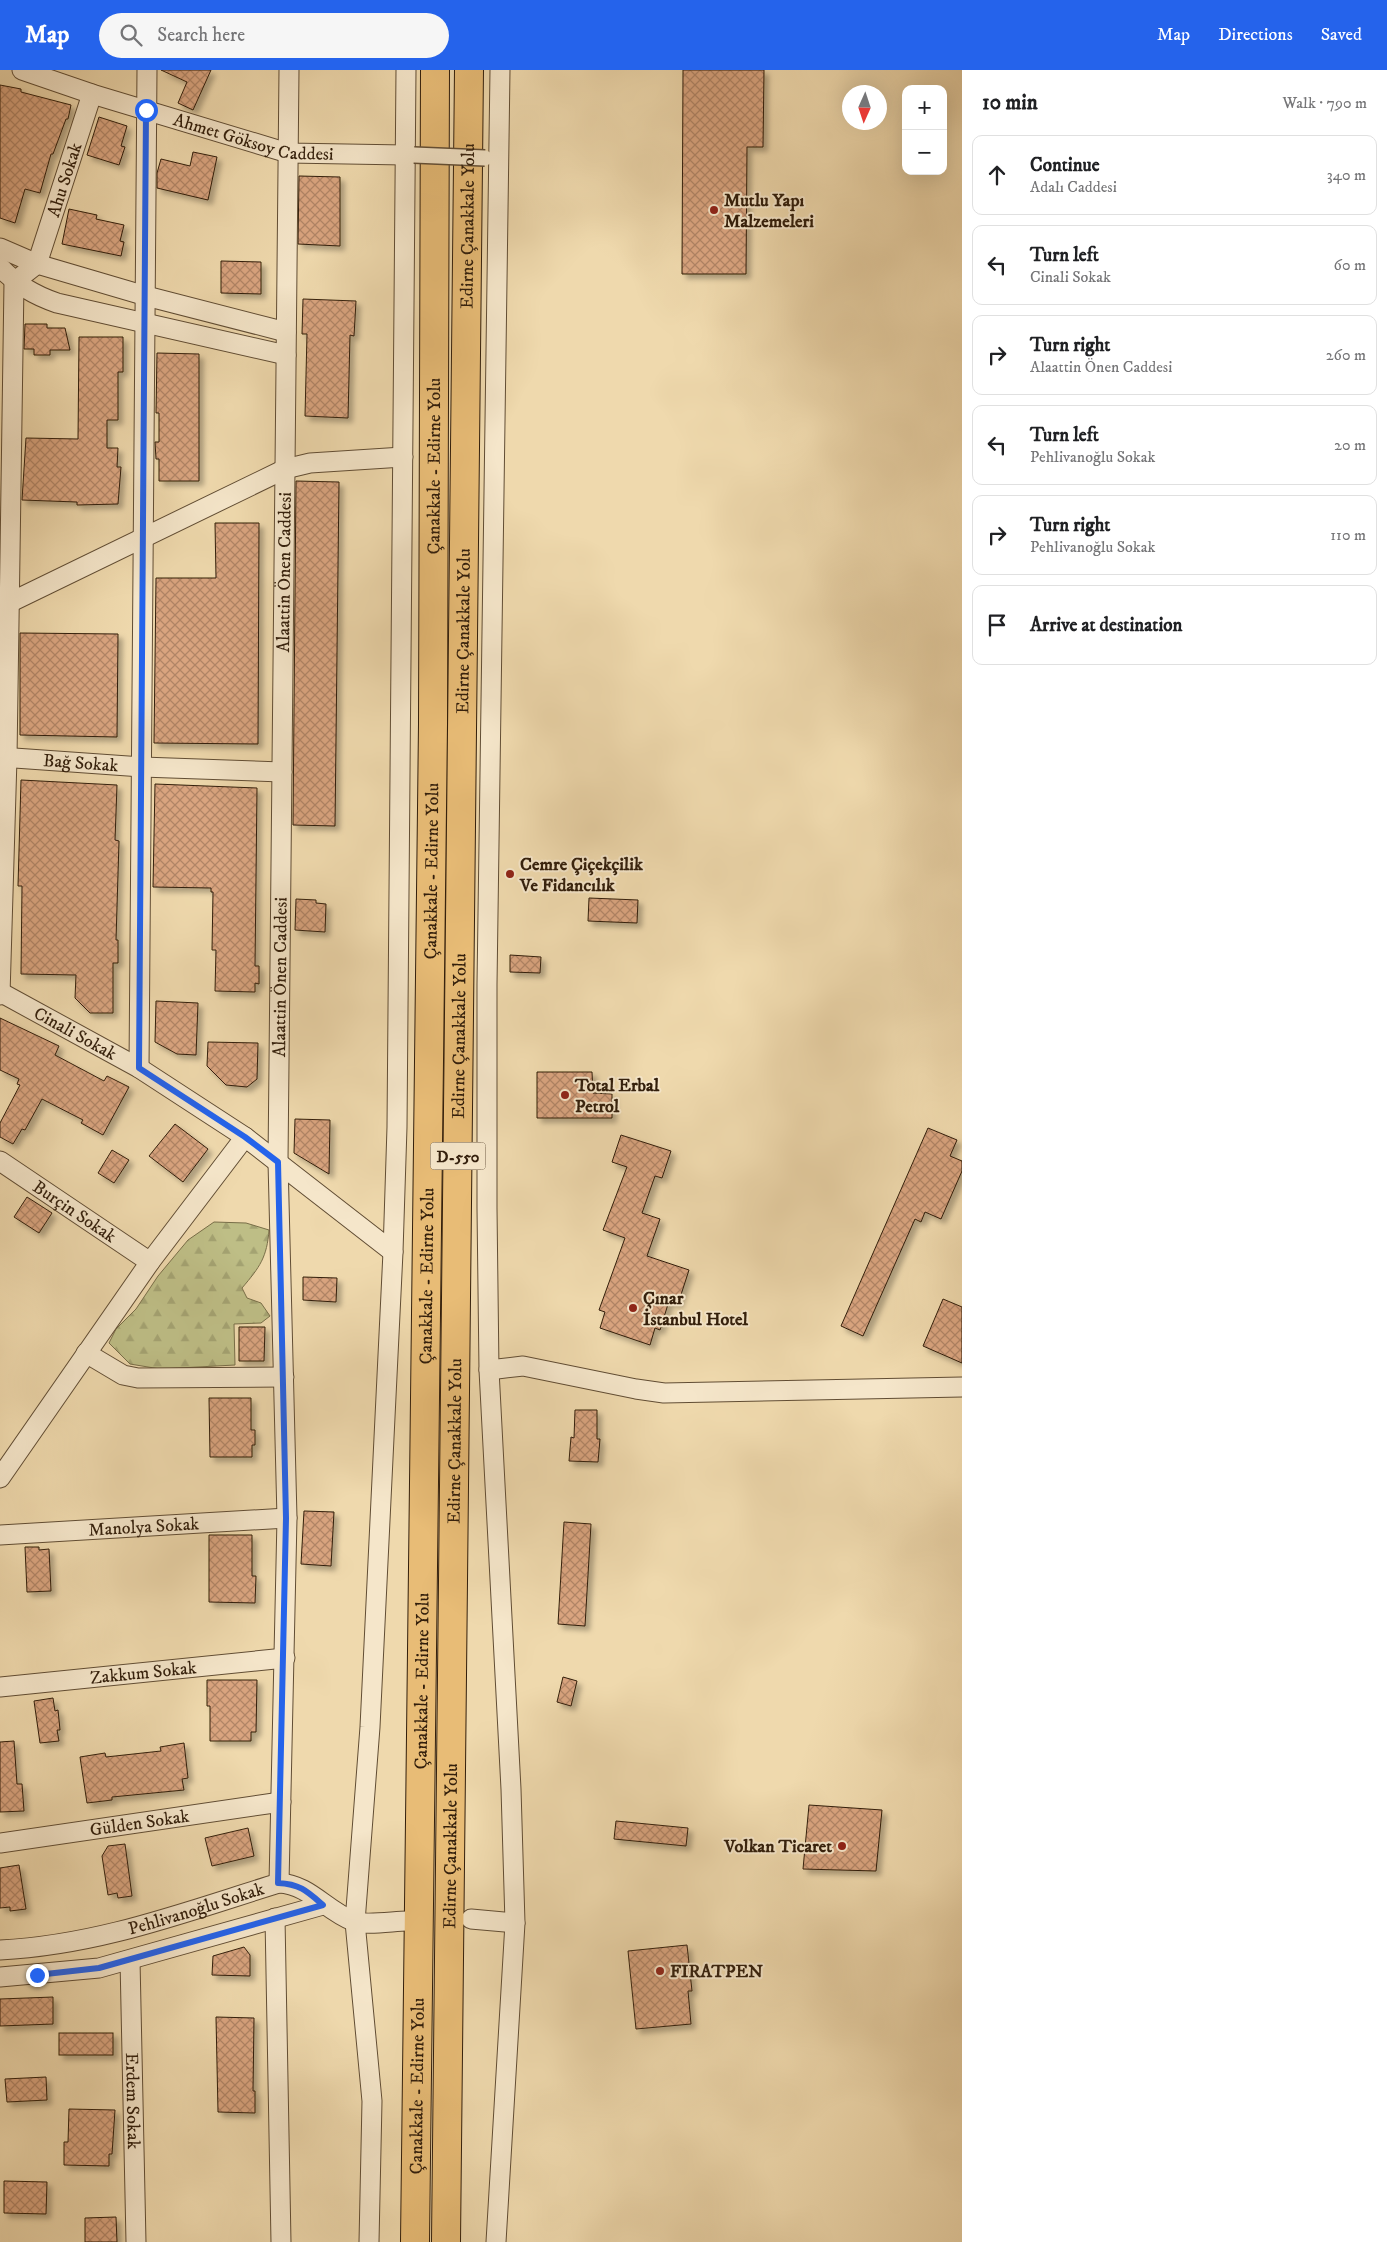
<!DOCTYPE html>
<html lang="en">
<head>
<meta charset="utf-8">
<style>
  body { margin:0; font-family:"IM FELL DW Pica",serif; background:#f6f6f6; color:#202124 }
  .controls { position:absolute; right:15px; top:15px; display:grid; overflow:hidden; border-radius:10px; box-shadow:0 5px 20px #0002 }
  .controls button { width:45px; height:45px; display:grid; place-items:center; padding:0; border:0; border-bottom:1px solid #e0e0e0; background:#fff; color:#202124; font:25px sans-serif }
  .compass { position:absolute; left:842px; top:15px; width:45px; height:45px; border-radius:50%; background:#fff; box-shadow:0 5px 20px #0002; rotate:183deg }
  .stop { position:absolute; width:15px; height:15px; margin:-11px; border:4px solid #2563eb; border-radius:50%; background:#fff }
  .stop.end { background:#2563eb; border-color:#fff; box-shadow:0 1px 5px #0008 }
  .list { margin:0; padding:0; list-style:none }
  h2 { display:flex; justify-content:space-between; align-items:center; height:65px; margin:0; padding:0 20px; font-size:21px }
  h2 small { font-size:16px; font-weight:400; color:#757577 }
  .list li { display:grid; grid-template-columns:32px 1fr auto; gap:15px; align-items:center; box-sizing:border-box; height:80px; margin:0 10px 10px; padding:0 10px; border:1px solid #e0e0e0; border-radius:10px }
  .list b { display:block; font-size:19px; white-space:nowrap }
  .list p { margin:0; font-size:16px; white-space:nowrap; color:#757577 }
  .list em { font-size:16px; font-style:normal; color:#757577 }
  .icon { flex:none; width:28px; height:28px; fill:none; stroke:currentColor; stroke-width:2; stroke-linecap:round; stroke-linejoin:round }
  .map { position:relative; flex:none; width:962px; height:2172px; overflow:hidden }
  header { display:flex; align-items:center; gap:30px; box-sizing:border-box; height:70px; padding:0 25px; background:#2563eb; color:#fff }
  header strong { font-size:24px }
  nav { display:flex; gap:28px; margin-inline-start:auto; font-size:18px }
  .search { width:350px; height:45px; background:#f6f6f6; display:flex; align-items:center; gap:12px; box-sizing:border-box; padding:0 18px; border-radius:28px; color:#757577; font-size:19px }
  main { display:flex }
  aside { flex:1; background:#fff }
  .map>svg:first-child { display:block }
</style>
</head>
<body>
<header>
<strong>Map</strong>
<div class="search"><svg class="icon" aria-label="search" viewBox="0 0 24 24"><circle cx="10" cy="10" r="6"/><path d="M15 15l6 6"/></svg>Search here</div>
<nav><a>Map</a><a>Directions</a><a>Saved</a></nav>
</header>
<main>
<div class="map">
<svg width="962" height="2172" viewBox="0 0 962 2172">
  <defs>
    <pattern id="forest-firs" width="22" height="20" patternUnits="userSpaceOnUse" patternTransform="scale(1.25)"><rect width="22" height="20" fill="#bebe86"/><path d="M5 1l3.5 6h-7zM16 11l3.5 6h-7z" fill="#a4a372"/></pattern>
    <pattern id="building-cross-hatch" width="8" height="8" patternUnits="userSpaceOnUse" patternTransform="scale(1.25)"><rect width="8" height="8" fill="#d9a47f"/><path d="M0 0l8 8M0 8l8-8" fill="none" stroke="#b18566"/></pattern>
    <filter id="shadow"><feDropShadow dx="4.5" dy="4.5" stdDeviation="2.5" flood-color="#0004"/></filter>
  </defs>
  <rect width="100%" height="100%" fill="#efd9ad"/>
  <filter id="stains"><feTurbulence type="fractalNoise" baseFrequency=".004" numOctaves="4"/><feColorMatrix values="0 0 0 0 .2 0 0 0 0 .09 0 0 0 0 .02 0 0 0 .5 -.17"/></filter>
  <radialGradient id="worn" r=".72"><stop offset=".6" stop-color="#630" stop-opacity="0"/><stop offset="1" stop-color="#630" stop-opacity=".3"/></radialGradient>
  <path fill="url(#forest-firs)" stroke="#786e48" d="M214 1152 246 1153 269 1160C267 1187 260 1197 242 1218L247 1228 261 1233 270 1246 261 1253 234 1254 235 1295 160 1299 130 1294 109 1273 116 1259 136 1239 158 1206 188 1170Z"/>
  <g fill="url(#building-cross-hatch)" stroke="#321e0b" filter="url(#shadow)">
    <polygon points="161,0 211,0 193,40 178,33 187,12"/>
    <polygon points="683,0 764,0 763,77 747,77 746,204 682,204"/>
    <polygon points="0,15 21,19 21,22 71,35 68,49 66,49 53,84 51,84 40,123 25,119 15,153 0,148"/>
    <polygon points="99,47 127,56 121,76 125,77 119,95 87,85"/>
    <polygon points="193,82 217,87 208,130 157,118 157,103 161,89 190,96"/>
    <polygon points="299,106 340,107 340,176 298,174"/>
    <polygon points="69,139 97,145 96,149 124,155 120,171 124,172 121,186 62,174"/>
    <polygon points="221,191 261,192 261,224 221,223"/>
    <polygon points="303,229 356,231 354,266 350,265 348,348 305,346 307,264 302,264"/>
    <polygon points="25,254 47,254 47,258 65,258 70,280 50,280 50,285 34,285 34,279 24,279"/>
    <polygon points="79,267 123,267 123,302 118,302 118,350 107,350 107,378 118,378 117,397 121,397 118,434 77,435 77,432 22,430 26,368 78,369"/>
    <polygon points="157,283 199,284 199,411 159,411 159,389 156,389 155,372 159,372 159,343 156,343"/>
    <polygon points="296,411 339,412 335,756 293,755"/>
    <polygon points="215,453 259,453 258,674 154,673 156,508 216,508"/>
    <polygon points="20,563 118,564 117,667 20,665"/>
    <polygon points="21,710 117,715 115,770 119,771 116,870 118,870 118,893 113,893 113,943 90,943 75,928 76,905 21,904 22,816 18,816"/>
    <polygon points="155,714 257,718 255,896 259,896 259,914 255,913 255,922 215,921 216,880 212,880 213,822 211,822 211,818 153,817"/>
    <polygon points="589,828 638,830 637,853 588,851"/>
    <polygon points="296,829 316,830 316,833 326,834 325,862 295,860"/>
    <polygon points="510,885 541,887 540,903 510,902"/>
    <polygon points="156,931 198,933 196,985 177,984 155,972"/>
    <polygon points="0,948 59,976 55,985 104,1011 107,1006 129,1017 103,1065 81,1053 83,1050 42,1029 25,1060 22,1059 13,1074 0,1067 0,1053 20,1015 17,1014 19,1009 0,1000"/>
    <polygon points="208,972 258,973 257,1009 247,1017 226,1015 207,996"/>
    <polygon points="537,1002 592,1002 593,1023 612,1024 612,1048 537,1048"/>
    <polygon points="295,1049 330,1050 329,1104 294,1083"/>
    <polygon points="175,1054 208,1079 183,1112 149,1086"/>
    <polygon points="928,1058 957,1070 950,1086 962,1091 962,1101 941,1149 925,1142 921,1152 915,1149 863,1266 841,1256"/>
    <polygon points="621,1065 671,1081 662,1108 655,1106 642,1143 660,1149 647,1186 689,1200 678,1234 669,1231 660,1260 655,1258 650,1275 600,1258 605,1242 599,1240 625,1168 603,1160 627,1097 612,1092"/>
    <polygon points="112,1080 129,1090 114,1113 98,1103"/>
    <polygon points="27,1127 52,1143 39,1163 14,1147"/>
    <polygon points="303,1207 337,1208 336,1232 303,1230"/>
    <polygon points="943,1229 962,1237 962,1293 923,1276"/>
    <polygon points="239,1257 265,1257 264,1291 239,1291"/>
    <polygon points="209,1328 251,1328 251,1360 255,1360 255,1375 252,1375 252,1387 210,1387"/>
    <polygon points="575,1340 597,1340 597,1369 600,1369 598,1392 569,1391 571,1367 574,1368"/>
    <polygon points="304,1441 334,1442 331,1496 301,1494"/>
    <polygon points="564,1452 591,1454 585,1556 558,1554"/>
    <polygon points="209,1465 252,1465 252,1506 256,1506 255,1533 209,1532"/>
    <polygon points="25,1477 39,1477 39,1480 49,1479 51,1521 27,1522"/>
    <polygon points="563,1607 577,1611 571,1636 557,1632"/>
    <polygon points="207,1610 257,1610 256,1662 251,1662 251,1671 210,1671 210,1636 207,1636"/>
    <polygon points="53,1628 55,1641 58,1640 60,1660 57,1660 59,1671 40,1673 34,1631"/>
    <polygon points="14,1671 17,1714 22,1714 24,1741 0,1742 0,1672"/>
    <polygon points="184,1673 188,1708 182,1709 184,1720 112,1727 112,1730 87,1733 80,1687 105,1683 106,1687 161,1681 160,1677"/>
    <polygon points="809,1735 882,1740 876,1801 803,1799"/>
    <polygon points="616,1751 688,1758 686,1776 614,1769"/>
    <polygon points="248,1758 254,1786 212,1796 205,1768"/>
    <polygon points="125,1774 132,1826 118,1828 117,1823 108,1825 102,1786 108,1776"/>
    <polygon points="19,1795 26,1839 10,1841 10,1837 0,1838 0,1798"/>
    <polygon points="687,1875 692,1921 688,1921 691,1954 636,1959 628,1881"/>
    <polygon points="244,1877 250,1885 250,1906 212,1905 213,1886"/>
    <polygon points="53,1927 53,1954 0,1956 0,1929"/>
    <polygon points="216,1947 254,1948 253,2021 255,2021 255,2043 218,2042"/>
    <rect x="59" y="1963" width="54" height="22"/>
    <polygon points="46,2007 47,2030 7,2032 5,2009"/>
    <polygon points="69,2039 115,2040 112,2084 109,2084 109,2096 64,2095 64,2072 68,2072"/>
    <polygon points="4,2111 47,2112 46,2144 4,2143"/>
    <polygon points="116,2147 117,2172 85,2172 85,2148"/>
  </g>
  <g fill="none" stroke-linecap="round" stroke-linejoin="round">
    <g stroke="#614d34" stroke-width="21">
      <g id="minor">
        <path id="s1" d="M22 0 92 24 288 83 405 85"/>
        <polyline points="0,178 37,194 146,226 286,262"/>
        <path d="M0 197C17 215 34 225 57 233L286 285"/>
        <polyline points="0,533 9,533 285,399 310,393 403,387"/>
        <path id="s2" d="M0 687 142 697 282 702"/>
        <path id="s3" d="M0 922 139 998 245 1067 393 1182"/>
        <path id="s4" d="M0 925 7 688 14 212 37 194 92 24"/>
        <polyline points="139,998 147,0"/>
        <path id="s5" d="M0 1091 150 1192"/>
        <polyline points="86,1283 123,1305 138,1308 284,1307"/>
        <polyline points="489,1300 523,1296 636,1319 664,1323 962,1317"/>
        <polyline points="0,1408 150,1192 245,1067"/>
        <path id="s6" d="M0 1465 287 1448"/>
        <path id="s7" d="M0 1617 285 1588"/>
        <path id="s8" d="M0 1773 281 1732"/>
        <path id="s9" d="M279 1813 287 1448 278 1092 289 0"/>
        <polyline points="275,1848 281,2172"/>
        <polyline points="471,1849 515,1853"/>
        <path id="s10" d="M0 1880C99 1875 185 1842 279 1813 310 1815 325 1840 353 1851 364 1856 394 1851 407 1851"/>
        <path id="s11" d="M130 1890 136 2172"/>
        <polyline points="0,1907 99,1898 323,1835"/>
        <polyline points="369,2172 372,2031 355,1852 370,1657 393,1182 397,1057 406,0"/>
        <polyline points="496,2172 515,1853 511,1719 489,1300 487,1138 487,914 500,0"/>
      </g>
    </g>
    <g stroke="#321e0b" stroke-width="30">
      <g id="trunk">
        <path id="s12" d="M415 2172 433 654 435 0"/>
        <path id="s13" d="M446 2172 469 0"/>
      </g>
    </g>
    <use href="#minor" stroke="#f5e6ca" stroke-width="19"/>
    <use href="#trunk" stroke="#e8bc76" stroke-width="28"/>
    <g stroke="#614d34" stroke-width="18" stroke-linecap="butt">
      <polyline id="pedestrian-bridge" points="414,85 485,88"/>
    </g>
    <use href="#pedestrian-bridge" stroke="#f5e6ca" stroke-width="15"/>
  </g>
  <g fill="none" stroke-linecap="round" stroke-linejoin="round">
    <path stroke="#2563eb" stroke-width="6" d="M37 1905 99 1898 323 1835C307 1821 300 1814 278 1813L286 1448 278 1092 245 1067 139 998 146 40"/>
  </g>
  <g fill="#8f2418" stroke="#f5e6ca" stroke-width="2">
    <circle cx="714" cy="140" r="5"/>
    <circle cx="510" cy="804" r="5"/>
    <circle cx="565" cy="1025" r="5"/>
    <circle cx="633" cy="1238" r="5"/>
    <circle cx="842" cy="1776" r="5"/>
    <circle cx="660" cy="1901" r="5"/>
  </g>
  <g text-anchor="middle" stroke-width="4" stroke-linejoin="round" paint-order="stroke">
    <rect fill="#f5e6ca" stroke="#6c5a44" stroke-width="1" x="430.5" y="1072.5" width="55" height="27" rx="4"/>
    <g font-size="16" font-weight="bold" fill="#321e0b">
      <text x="458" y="1092">D-550</text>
    </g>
    <g font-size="18" fill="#321e0b" stroke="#f5e6ca">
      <text dy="6" stroke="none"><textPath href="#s1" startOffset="242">Ahmet Göksoy Caddesi</textPath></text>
      <text dy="6" stroke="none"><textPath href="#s4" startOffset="831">Ahu Sokak</textPath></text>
      <text dy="6" stroke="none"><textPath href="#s13" startOffset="2016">Edirne Çanakkale Yolu</textPath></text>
      <text dy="6" stroke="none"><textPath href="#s12" startOffset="1776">Çanakkale - Edirne Yolu</textPath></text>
      <text dy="6" stroke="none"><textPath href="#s9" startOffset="1311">Alaattin Önen Caddesi</textPath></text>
      <text dy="6" stroke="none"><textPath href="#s13" startOffset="1611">Edirne Çanakkale Yolu</textPath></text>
      <text dy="6" stroke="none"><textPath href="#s2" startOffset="81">Bağ Sokak</textPath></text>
      <text dy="6" stroke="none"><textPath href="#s12" startOffset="1371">Çanakkale - Edirne Yolu</textPath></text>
      <text dy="6" stroke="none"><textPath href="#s9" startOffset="906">Alaattin Önen Caddesi</textPath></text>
      <text dy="6" stroke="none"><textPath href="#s3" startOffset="86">Cinali Sokak</textPath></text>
      <text dy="6" stroke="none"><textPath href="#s13" startOffset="1206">Edirne Çanakkale Yolu</textPath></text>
      <text dy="6" stroke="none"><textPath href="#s5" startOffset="90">Burçin Sokak</textPath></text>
      <text dy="6" stroke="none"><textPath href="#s12" startOffset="966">Çanakkale - Edirne Yolu</textPath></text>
      <text dy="6" stroke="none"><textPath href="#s13" startOffset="801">Edirne Çanakkale Yolu</textPath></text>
      <text dy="6" stroke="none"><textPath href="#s6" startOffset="144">Manolya Sokak</textPath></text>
      <text dy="6" stroke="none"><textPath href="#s7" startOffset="144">Zakkum Sokak</textPath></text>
      <text dy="6" stroke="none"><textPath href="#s12" startOffset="561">Çanakkale - Edirne Yolu</textPath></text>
      <text dy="6" stroke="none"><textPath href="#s8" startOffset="141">Gülden Sokak</textPath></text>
      <text dy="6" stroke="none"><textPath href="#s13" startOffset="396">Edirne Çanakkale Yolu</textPath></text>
      <text dy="6" stroke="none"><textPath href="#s10" startOffset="201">Pehlivanoğlu Sokak</textPath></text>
      <text dy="6" stroke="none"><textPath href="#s12" startOffset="156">Çanakkale - Edirne Yolu</textPath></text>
      <text dy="6" stroke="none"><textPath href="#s11" startOffset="141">Erdem Sokak</textPath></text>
    </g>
    <g font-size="18" font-weight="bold" fill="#321e0b" stroke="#f5e6ca" text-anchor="start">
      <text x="724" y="136">Mutlu Yapı<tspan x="724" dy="21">Malzemeleri</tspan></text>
      <text x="520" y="800">Cemre Çiçekçilik<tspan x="520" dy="21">Ve Fidancılık</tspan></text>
      <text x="575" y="1021">Total Erbal<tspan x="575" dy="21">Petrol</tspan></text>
      <text x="643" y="1234">Çınar<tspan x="643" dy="21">İstanbul Hotel</tspan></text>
      <text x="832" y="1782" text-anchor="end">Volkan Ticaret</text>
      <text x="670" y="1907">FIRATPEN</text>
    </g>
  </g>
  <rect width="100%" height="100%" filter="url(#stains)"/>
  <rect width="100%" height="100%" fill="url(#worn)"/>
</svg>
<div class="controls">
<button>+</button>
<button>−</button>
</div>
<svg class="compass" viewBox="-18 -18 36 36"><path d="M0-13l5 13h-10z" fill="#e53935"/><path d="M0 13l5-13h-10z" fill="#757577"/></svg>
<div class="stop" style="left:146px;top:40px"></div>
<div class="stop end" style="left:37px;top:1905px"></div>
</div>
<aside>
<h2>10 min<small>Walk · 790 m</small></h2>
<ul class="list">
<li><svg class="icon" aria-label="ahead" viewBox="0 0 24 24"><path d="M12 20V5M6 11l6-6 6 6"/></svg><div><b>Continue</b><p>Adalı Caddesi</p></div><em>340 m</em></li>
<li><svg class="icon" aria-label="left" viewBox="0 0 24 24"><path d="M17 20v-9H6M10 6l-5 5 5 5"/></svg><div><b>Turn left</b><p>Cinali Sokak</p></div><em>60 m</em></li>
<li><svg class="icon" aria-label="right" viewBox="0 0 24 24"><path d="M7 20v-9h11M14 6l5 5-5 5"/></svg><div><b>Turn right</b><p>Alaattin Önen Caddesi</p></div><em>260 m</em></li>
<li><svg class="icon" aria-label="left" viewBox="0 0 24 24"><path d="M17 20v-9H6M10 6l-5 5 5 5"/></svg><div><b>Turn left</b><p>Pehlivanoğlu Sokak</p></div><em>20 m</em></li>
<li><svg class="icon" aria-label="right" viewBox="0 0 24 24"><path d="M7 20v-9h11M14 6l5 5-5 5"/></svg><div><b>Turn right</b><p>Pehlivanoğlu Sokak</p></div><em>110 m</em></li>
<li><svg class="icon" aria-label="arrive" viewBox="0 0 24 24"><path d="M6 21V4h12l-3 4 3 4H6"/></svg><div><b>Arrive at destination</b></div></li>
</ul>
</aside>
</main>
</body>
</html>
